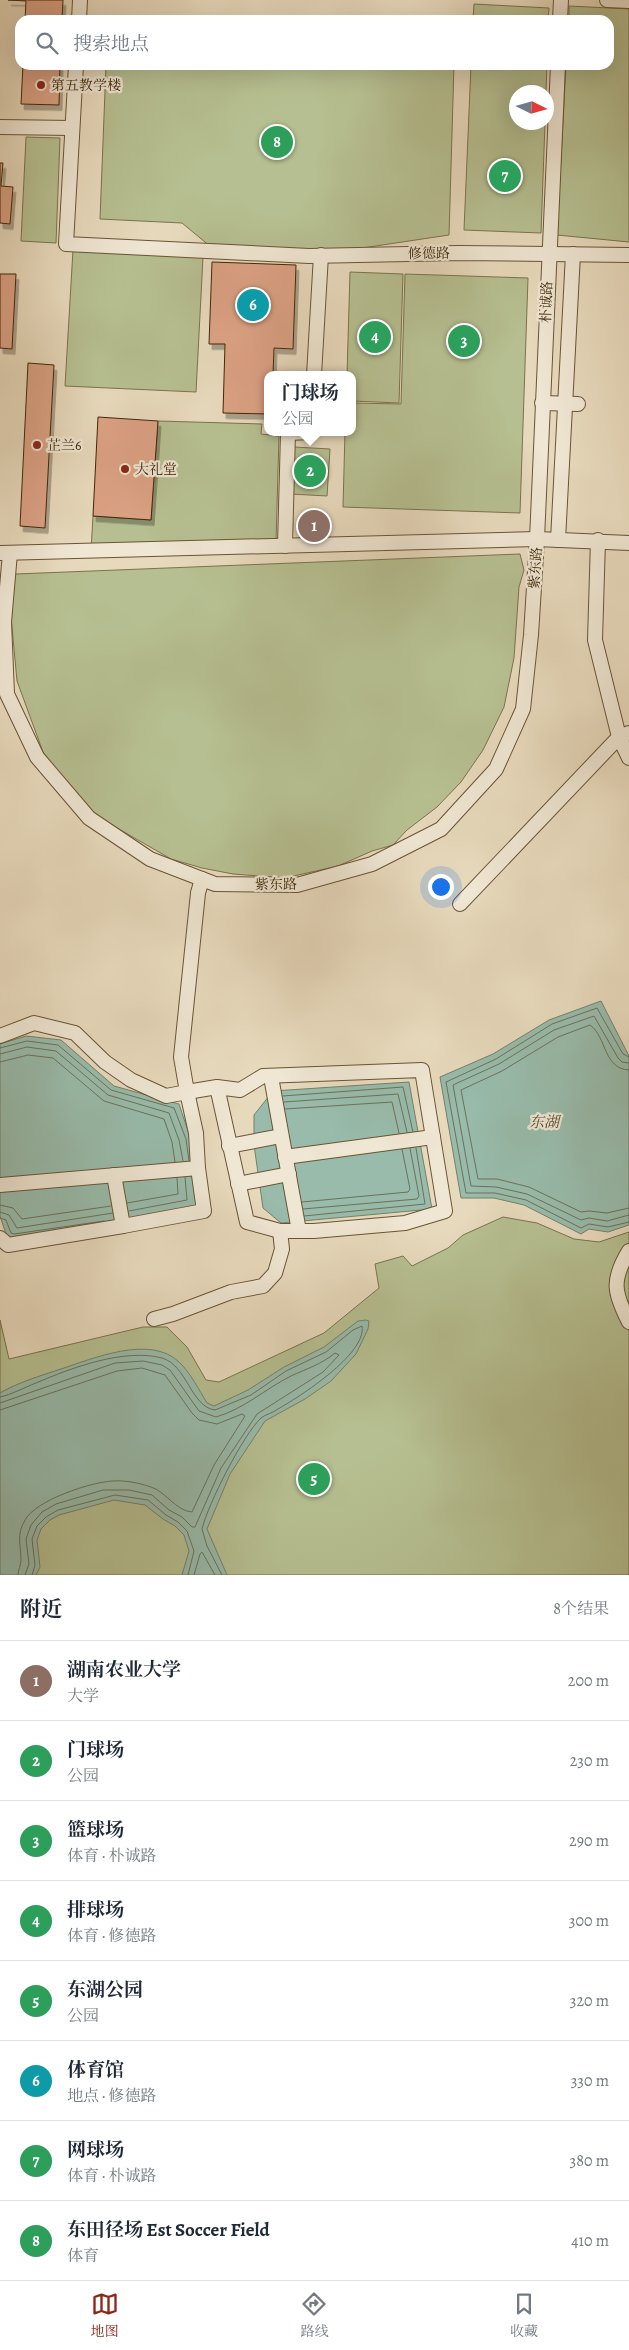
<!DOCTYPE html>
<html lang="zh">
<head>
<meta charset="utf-8">
<style>
  body { margin:0; font-family:Alegreya,"Noto Serif SC",serif; background:#f6f6f7; color:#1f2937 }
  .compass { position:absolute; left:509px; top:85px; width:45px; height:45px; border-radius:50%; background:#fff; box-shadow:0 5px 20px #0002; rotate:95deg }
  .you { position:absolute; left:440px; top:886px; width:18px; height:18px; margin:-12px; border:4px solid #fff; border-radius:50%; background:#1a73e8; box-shadow:0 0 0 8px #1a73e833 }
  .badge { display:grid; place-items:center; width:32px; height:32px; border-radius:50%; background:#8f2418; color:#fff; font-size:16px; font-weight:700 }
  .pin { position:absolute; translate:-50% -50%; border:2px solid #fff; box-shadow:0 1px 5px #0006 }
  .popup { position:absolute; left:264px; top:371px; width:92px; height:65px; box-sizing:border-box; display:grid; place-content:center; border-radius:10px; background:#fff; filter:drop-shadow(0 1px 4px #0005); font-size:16px; white-space:nowrap; color:#747a83 }
  .popup b { font-size:19px; color:#1f2937 }
  .popup::after { content:''; position:absolute; left:50%; top:100%; margin-left:-10px; border:10px solid transparent; border-top-color:#fff }
  .list { margin:0; padding:0; list-style:none }
  h2 { display:flex; justify-content:space-between; align-items:center; height:65px; margin:0; padding:0 20px; font-size:21px }
  h2 small { font-size:16px; font-weight:400; color:#747a83 }
  .list li { display:grid; grid-template-columns:32px 1fr auto; gap:15px; align-items:center; box-sizing:border-box; height:80px; padding:0 20px; border-top:1px solid #e0e1e3 }
  .list b { display:block; font-size:19px; white-space:nowrap }
  .list p { margin:0; font-size:16px; white-space:nowrap; color:#747a83 }
  .list em { font-size:16px; font-style:normal; color:#747a83 }
  .icon { flex:none; width:28px; height:28px; fill:none; stroke:currentColor; stroke-width:2; stroke-linecap:round; stroke-linejoin:round }
  .map { position:relative; flex:none; width:629px; height:1575px; overflow:hidden }
  .search { position:absolute; background:#fff; box-shadow:0 5px 20px #0002; left:15px; right:15px; top:15px; height:55px; display:flex; align-items:center; gap:12px; box-sizing:border-box; padding:0 18px; border-radius:15px; color:#747a83; font-size:19px }
  .sheet { height:705px; background:#fff }
  nav { display:flex; justify-content:space-around; align-items:center; box-sizing:border-box; height:70px; border-top:1px solid #e0e1e3; background:#fff; font-size:14px; color:#747a83 }
  nav a { display:grid; justify-items:center; gap:2px }
  nav .on { color:#8f2418 }
  .map>svg:first-child { display:block }
</style>
</head>
<body>
<div class="map">
<svg width="629" height="1575" viewBox="0 0 629 1575">
  <defs>
    <filter id="shadow"><feDropShadow dx="3" dy="5.5" stdDeviation="0" flood-color="#0004"/></filter>
  </defs>
  <rect width="100%" height="100%" fill="#e7d9bc"/>
  <filter id="stains"><feTurbulence type="fractalNoise" baseFrequency=".004" numOctaves="4"/><feColorMatrix values="0 0 0 0 .2 0 0 0 0 .09 0 0 0 0 .02 0 0 0 .5 -.17"/></filter>
  <radialGradient id="worn" r=".72"><stop offset=".6" stop-color="#630" stop-opacity="0"/><stop offset="1" stop-color="#630" stop-opacity=".3"/></radialGradient>
  <g fill="#b6bf91" stroke="#7b734c">
    <polygon points="474,4 549,8 548,20 473,20"/>
    <polygon points="569,6 629,9 629,242 557,235 566,65 609,65 609,20 569,20"/>
    <polygon points="106,65 454,65 449,235 309,256 217,252 182,223 100,219"/>
    <polygon points="471,65 547,65 546,92 516,92 516,122 545,123 541,233 464,230"/>
    <polygon points="26,137 60,138 56,243 21,241"/>
    <polygon points="73,250 203,257 196,392 65,386"/>
    <polygon points="350,272 403,274 399,403 353,401 352,375 347,375"/>
    <polygon points="405,274 528,278 520,513 343,507 345,432 352,432 353,403 401,404"/>
    <polygon points="158,421 262,424 261,434 279,436 276,542 91,550 93,516 151,520"/>
    <polygon points="294,447 330,449 327,496 291,494"/>
    <polygon points="520,554 524,570 519,587 514,658 504,707 483,750 461,782 437,807 407,830 393,845 372,851 338,866 285,878 233,874 202,868 171,859 91,813 43,752 17,681 11,616 13,582 16,574"/>
    <polygon points="503,1217 537,1223 574,1239 599,1242 629,1232 629,1575 0,1575 0,1320 9,1359 143,1327 167,1327 187,1347 206,1380 219,1382 324,1333 379,1288 375,1264 403,1256 412,1266 448,1248 463,1235"/>
  </g>
  <g fill="#98bbab" stroke="#758069">
    <polygon points="601,1001 629,1056 629,1225 608,1232 589,1229 581,1234 524,1205 494,1198 461,1198 440,1077 493,1054 549,1020"/>
    <polygon points="26,1036 61,1040 114,1086 179,1104 190,1137 201,1209 10,1239 7,1237 0,1216 0,1044"/>
    <polygon points="409,1082 432,1209 281,1223 263,1208 254,1145 254,1115 273,1091"/>
    <path d="M366 1320 369 1321 368 1329 356 1354 331 1381 305 1399 265 1421 230 1474 207 1529 227 1575H182L189 1551 184 1535 175 1526 163 1519 145 1505 114 1500 59 1515 50 1520 41 1529 37 1540 40 1567 36 1575H0V1393C19 1382 40 1376 61 1369 92 1359 150 1334 179 1362 190 1372 199 1390 207 1403L214 1406 248 1390 284 1367 324 1347 358 1321Z"/>
  </g>
  <g fill="none" stroke-linecap="round" stroke-linejoin="round">
    <g stroke="#6c7159" stroke-width="1">
      <polyline points="0,1048 27,1041 58,1045 111,1090 174,1108 186,1139 189,1161"/>
      <polyline points="0,1054 27,1047 56,1051 108,1095 169,1113 179,1140 183,1161"/>
      <polyline points="629,1057 623,1054 597,1008 552,1024 496,1059 446,1082 466,1193 495,1193 526,1200 581,1228 589,1224 608,1227 629,1222"/>
      <polyline points="0,1062 28,1055 53,1058 104,1101 164,1119 172,1142 175,1162"/>
      <polyline points="629,1063 622,1062 618,1058 594,1016 554,1030 499,1064 453,1085 471,1186 496,1187 527,1194 581,1220 589,1218 607,1221 629,1215"/>
      <path d="M629 1070C603 1069 607 1037 590 1025L558 1037 502 1071 461 1090 478 1179H497L529 1187 581 1212 589 1211 607 1213 629 1208"/>
      <polyline points="283,1096 403,1087 413,1132"/>
      <polyline points="284,1102 398,1094 407,1132"/>
      <polyline points="285,1109 392,1102 399,1133"/>
      <polyline points="302,1202 408,1192 410,1189 402,1149"/>
      <polyline points="127,1203 178,1194 177,1178"/>
      <polyline points="0,1205 13,1208 22,1219 111,1206"/>
      <polyline points="303,1209 417,1199 419,1196 410,1148"/>
      <polyline points="129,1211 187,1200 185,1177"/>
      <polyline points="0,1212 9,1215 17,1228 113,1213"/>
      <polyline points="304,1216 425,1204 416,1148"/>
      <polyline points="0,1218 6,1220 11,1233 14,1234 104,1221"/>
      <path d="M0 1397C11 1395 25 1387 36 1383 71 1368 124 1348 162 1358 187 1365 191 1407 215 1410L251 1395 286 1371 326 1352 353 1330 362 1326C367 1354 299 1397 278 1409 273 1413 266 1414 261 1418 243 1435 208 1504 202 1529L207 1546 222 1575"/>
      <path d="M0 1403 115 1363 143 1361 162 1365 170 1370 199 1411 216 1417C244 1409 265 1389 291 1376 306 1369 322 1364 335 1353L339 1355 323 1372 257 1414 221 1468 195 1527H192L182 1517 169 1510 152 1495 129 1490H103L56 1504 42 1512 31 1525 26 1539 29 1564 25 1575"/>
      <path d="M0 1410 117 1371 142 1368 165 1375 192 1413 199 1420 217 1424 242 1414 245 1416 214 1465 192 1512C176 1511 165 1491 151 1487 139 1483 125 1480 113 1481 91 1482 36 1500 25 1520 16 1535 21 1545 21 1560 21 1565 18 1570 18 1575"/>
      <polyline points="32,1575 35,1565 32,1539 37,1526 46,1517 58,1510 115,1495 148,1500 166,1515 178,1522 187,1531 194,1551 188,1575"/>
      <polyline points="194,1575 200,1554 202,1552 215,1575"/>
    </g>
  </g>
  <g fill="#dba184" stroke="#402707" filter="url(#shadow)">
    <polygon points="8,0 63,0 62,20 25,20 26,1"/>
    <polygon points="23,65 60,65 59,105 21,104"/>
    <polygon points="0,163 3,163 1,186 13,187 10,224 0,223"/>
    <polygon points="212,262 296,265 293,349 274,348 273,375 268,375 268,414 223,413 225,344 209,344"/>
    <polygon points="0,274 16,274 12,349 0,348"/>
    <polygon points="28,363 54,365 45,528 20,526"/>
    <polygon points="98,417 158,421 151,520 93,516"/>
  </g>
  <g fill="none" stroke-linecap="round" stroke-linejoin="round">
    <g stroke="#6a5434" stroke-width="16">
      <g id="minor">
        <polyline points="607,0 629,1"/>
        <polyline points="79,20 80,0"/>
        <polyline points="560,20 561,0"/>
        <polyline points="76,65 66,244 309,256 458,253 629,255"/>
        <polyline points="0,127 72,128"/>
        <polyline points="314,375 321,255"/>
        <polyline points="542,403 578,404"/>
        <polyline points="558,540 573,254"/>
        <polyline points="598,540 595,640 619,737 629,758"/>
        <polyline points="285,546 288,433 312,432"/>
        <polyline points="0,553 537,539 629,543"/>
        <polyline points="10,553 4,622 7,694 37,757 89,818 150,859 215,884 297,885 372,864 441,829 496,769 523,709 531,635 537,539 558,65"/>
        <polyline points="202,879 198,893 181,1057 187,1092 217,1087 247,1222 280,1231 314,1231 405,1223 445,1211 422,1070 263,1076 240,1090 217,1087"/>
        <polyline points="460,904 619,737 629,733"/>
        <polyline points="0,1036 34,1023 75,1033 105,1062 131,1080 166,1096 187,1092 196,1133 198,1168 0,1185"/>
        <polyline points="271,1077 299,1231"/>
        <polyline points="229,1146 281,1136"/>
        <polyline points="285,1157 433,1137"/>
        <polyline points="238,1184 289,1174"/>
        <polyline points="123,1226 204,1211 198,1168"/>
        <polyline points="0,1238 8,1245 123,1226 114,1175"/>
        <path d="M629 1251C611 1280 614 1293 629 1322"/>
        <polyline points="154,1319 173,1314 231,1292 263,1286 275,1273 282,1249 280,1231"/>
      </g>
    </g>
    <use href="#minor" stroke="#efe6d3" stroke-width="14"/>
  </g>
  <g fill="#8f2418" stroke="#efe6d3" stroke-width="2">
    <circle cx="41" cy="85" r="5"/>
    <circle cx="37" cy="445" r="5"/>
    <circle cx="125" cy="469" r="5"/>
  </g>
  <g text-anchor="middle" stroke-width="4.5" stroke-linejoin="round" paint-order="stroke">
    <g font-size="14" fill="#402707" stroke="#efe6d3" text-anchor="start">
      <text x="51" y="90">第五教学楼</text>
      <text x="47" y="450">芷兰6</text>
      <text x="135" y="474">大礼堂</text>
    </g>
    <g font-size="14" fill="#402707" stroke="#efe6d3">
      <text transform="translate(429 253) rotate(-1)" y="5">修德路</text>
      <text transform="translate(546 302) rotate(-88)" y="5">朴诚路</text>
      <text transform="translate(535 568) rotate(-86)" y="5">紫东路</text>
      <text transform="translate(276 884) rotate(-1)" y="5">紫东路</text>
    </g>
    <g font-size="15" font-style="italic" fill="#564c30" stroke="#efe6d3">
      <text x="544" y="1127">东湖</text>
    </g>
  </g>
  <rect width="100%" height="100%" filter="url(#stains)"/>
  <rect width="100%" height="100%" fill="url(#worn)"/>
</svg>
<svg class="compass" viewBox="-18 -18 36 36"><path d="M0-13l5 13h-10z" fill="#e53935"/><path d="M0 13l5-13h-10z" fill="#747a83"/></svg>
<div class="you"></div>
<div class="pin badge" style="left:314px;top:526px;background:#8d6e63">1</div>
<div class="pin badge" style="left:310px;top:471px;background:#2e9e5b">2</div>
<div class="popup"><b>门球场</b>公园</div>
<div class="pin badge" style="left:464px;top:341px;background:#2e9e5b">3</div>
<div class="pin badge" style="left:375px;top:337px;background:#2e9e5b">4</div>
<div class="pin badge" style="left:314px;top:1479px;background:#2e9e5b">5</div>
<div class="pin badge" style="left:253px;top:305px;background:#0f9aa8">6</div>
<div class="pin badge" style="left:505px;top:176px;background:#2e9e5b">7</div>
<div class="pin badge" style="left:277px;top:142px;background:#2e9e5b">8</div>
<div class="search"><svg class="icon" aria-label="search" viewBox="0 0 24 24"><circle cx="10" cy="10" r="6"/><path d="M15 15l6 6"/></svg>搜索地点</div>
</div>
<section class="sheet">
<h2>附近<small>8个结果</small></h2>
<ul class="list">
<li><span class="badge" style="background:#8d6e63">1</span><div><b>湖南农业大学</b><p>大学</p></div><em>200 m</em></li>
<li><span class="badge" style="background:#2e9e5b">2</span><div><b>门球场</b><p>公园</p></div><em>230 m</em></li>
<li><span class="badge" style="background:#2e9e5b">3</span><div><b>篮球场</b><p>体育 · 朴诚路</p></div><em>290 m</em></li>
<li><span class="badge" style="background:#2e9e5b">4</span><div><b>排球场</b><p>体育 · 修德路</p></div><em>300 m</em></li>
<li><span class="badge" style="background:#2e9e5b">5</span><div><b>东湖公园</b><p>公园</p></div><em>320 m</em></li>
<li><span class="badge" style="background:#0f9aa8">6</span><div><b>体育馆</b><p>地点 · 修德路</p></div><em>330 m</em></li>
<li><span class="badge" style="background:#2e9e5b">7</span><div><b>网球场</b><p>体育 · 朴诚路</p></div><em>380 m</em></li>
<li><span class="badge" style="background:#2e9e5b">8</span><div><b>东田径场 Est Soccer Field</b><p>体育</p></div><em>410 m</em></li>
</ul>
</section>
<nav>
<a class="on"><svg class="icon" aria-label="map" viewBox="0 0 24 24"><path d="M3 6l6-2 6 2 6-2v14l-6 2-6-2-6 2zM9 4v14M15 6v14"/></svg>地图</a>
<a><svg class="icon" aria-label="directions" viewBox="0 0 24 24"><path d="M12 3l9 9-9 9-9-9zM9 14v-3h6M13 9l2 2-2 2"/></svg>路线</a>
<a><svg class="icon" aria-label="saved" viewBox="0 0 24 24"><path d="M7 4h10v16l-5-4-5 4z"/></svg>收藏</a>
</nav>
</body>
</html>
